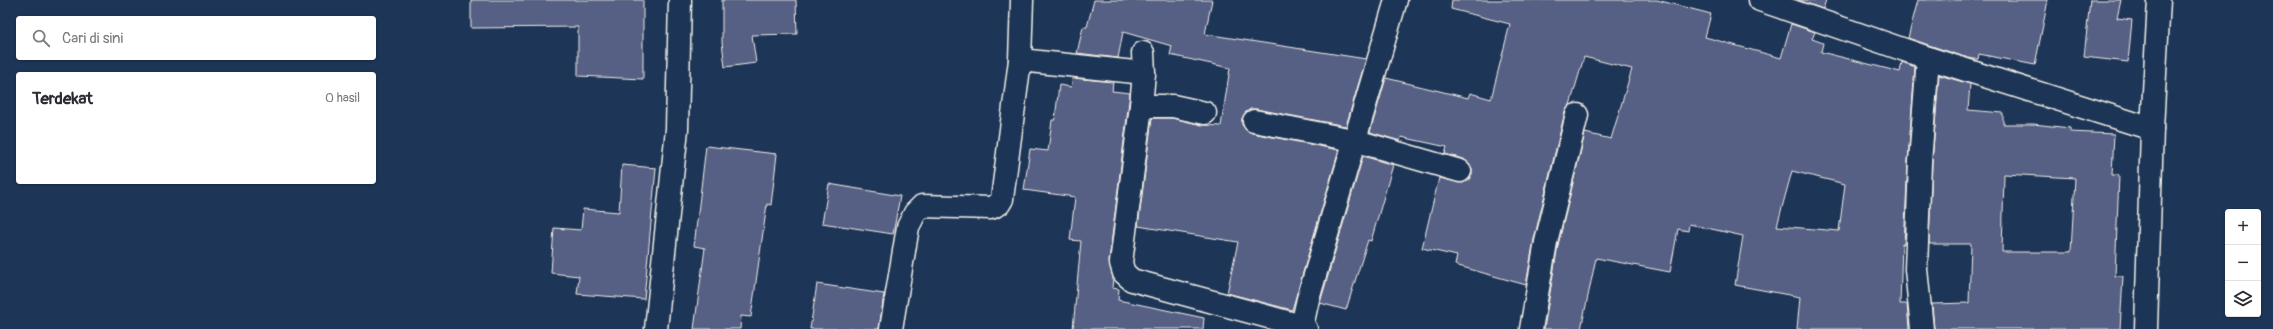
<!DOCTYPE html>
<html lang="id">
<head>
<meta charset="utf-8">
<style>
  body { margin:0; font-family:Pangolin,sans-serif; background:#f7f7f7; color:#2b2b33 }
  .controls { position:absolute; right:12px; bottom:12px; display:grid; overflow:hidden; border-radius:4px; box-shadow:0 1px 3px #0004 }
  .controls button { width:36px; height:36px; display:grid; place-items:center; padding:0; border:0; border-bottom:1px solid #e1e1e2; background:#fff; color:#2b2b33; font:20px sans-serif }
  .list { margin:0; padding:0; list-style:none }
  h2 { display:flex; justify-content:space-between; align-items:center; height:52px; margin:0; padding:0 16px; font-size:17px }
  h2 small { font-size:13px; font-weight:400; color:#7c7c81 }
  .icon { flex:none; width:22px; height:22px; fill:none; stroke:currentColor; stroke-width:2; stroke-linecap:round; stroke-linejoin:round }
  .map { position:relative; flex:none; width:2273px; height:329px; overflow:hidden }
  .search { position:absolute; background:#fff; box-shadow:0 1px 3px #0004; left:16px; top:16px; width:360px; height:44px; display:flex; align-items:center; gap:10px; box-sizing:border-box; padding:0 14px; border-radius:4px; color:#7c7c81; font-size:15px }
  .panel { position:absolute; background:#fff; box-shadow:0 1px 3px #0004; left:16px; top:72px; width:360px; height:112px; border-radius:4px }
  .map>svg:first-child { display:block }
</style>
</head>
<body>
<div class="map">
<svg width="2273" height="329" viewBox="0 0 2273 329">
  <rect width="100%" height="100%" fill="#1d3557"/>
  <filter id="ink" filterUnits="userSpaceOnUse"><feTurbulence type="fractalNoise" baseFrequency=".025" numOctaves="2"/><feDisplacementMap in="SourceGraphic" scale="8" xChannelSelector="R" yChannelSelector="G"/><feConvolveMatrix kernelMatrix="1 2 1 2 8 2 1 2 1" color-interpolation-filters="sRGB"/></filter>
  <g filter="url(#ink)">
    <g fill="#575e84" stroke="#f4f1e8" fill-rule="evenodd">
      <polygon points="471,0 643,0 643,79 578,76 578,27 471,28"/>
      <polygon points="722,0 796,0 797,34 752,35 756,63 725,67 722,42"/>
      <polygon points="1094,0 1212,0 1205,34 1366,59 1346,126 1256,109 1250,109 1242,118 1242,125 1252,133 1339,150 1292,310 1227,293 1238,242 1138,226 1152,118 1172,118 1202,125 1221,126 1230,68 1170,55 1172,46 1123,32 1118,58 1077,53 1083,27 1087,27"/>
      <path d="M1452 0H1657L1711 14 1705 37 1781 58 1791 24 1815 32 1812 39 1823 43 1821 52 1900 72 1902 62 1915 67 1908 161 1904 244H1902L1900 304H1907L1909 329H1797L1800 297 1735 285 1743 236 1689 224 1688 231 1678 229 1670 272 1596 258 1581 329H1544L1558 245 1585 133 1611 139 1632 69 1584 57 1570 105 1565 112 1534 239 1526 285 1455 265 1457 256 1422 248 1439 178 1463 183 1472 175V168L1464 159 1445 154 1447 147 1401 137 1400 141 1370 132 1386 78 1468 98 1470 93 1491 99 1510 24 1451 9ZM1792 171 1845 184 1839 231 1777 226Z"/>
      <polygon points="1798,0 1826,0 1823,9"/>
      <polygon points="1918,0 2048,0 2035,65 1979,54 1978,59 1971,59 1908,38"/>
      <polygon points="2090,0 2121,0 2117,18 2132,20 2128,62 2084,57"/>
      <path d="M1939 75 1970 84 1968 110 2003 113V124H2033L2070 128V132L2114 134 2112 175H2119L2115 276H2123L2120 329H1934L1932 304 1969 303 1971 244H1929L1932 163ZM2004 174 2075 178 2071 252H2002Z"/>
      <polygon points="1073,78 1113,82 1112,91 1130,93 1109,261 1113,278 1112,288 1119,289 1118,300 1204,318 1203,329 1073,329 1081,241 1070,240 1075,197 1024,190 1030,149 1048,151 1052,120 1055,120 1059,85 1071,87"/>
      <polygon points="706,146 777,154 771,205 767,204 751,317 741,316 740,329 694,329 705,248 694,246"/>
      <polygon points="1363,156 1393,165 1371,241 1368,240 1346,310 1320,303"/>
      <polygon points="622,165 656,168 644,299 577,294 579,276 551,273 554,228 581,230 583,209 619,212"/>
      <polygon points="829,184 900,196 893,234 822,223"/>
      <polygon points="817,284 884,294 879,329 810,329"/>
    </g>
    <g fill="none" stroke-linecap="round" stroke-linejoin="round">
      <g stroke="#f4f1e8" stroke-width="25">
        <g id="street">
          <polyline points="1760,0 1928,58 2152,129 2146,329"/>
          <polyline points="1143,53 1144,73 1141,106 1121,263 1124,273 1132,280 1302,326"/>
          <polyline points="1020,60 1144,73"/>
          <polyline points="1141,106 1173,106 1205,113"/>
          <polyline points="1254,121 1353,140 1460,171"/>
          <polyline points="2152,129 2159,0"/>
          <polyline points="656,329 677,129 680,0"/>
          <polyline points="891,329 908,227 915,213 922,206 991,208 999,204 1002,199 1020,60 1022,0"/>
          <polyline points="1306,329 1302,326 1308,299 1396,0"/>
          <polyline points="1531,329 1546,242 1577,115"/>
          <polyline points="1922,329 1916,269 1920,162 1928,58"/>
        </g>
      </g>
      <use href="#street" stroke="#1d3557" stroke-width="22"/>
    </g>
  </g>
</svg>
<div class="controls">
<button>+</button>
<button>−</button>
<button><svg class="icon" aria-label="layers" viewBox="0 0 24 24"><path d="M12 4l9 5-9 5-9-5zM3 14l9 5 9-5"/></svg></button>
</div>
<div class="search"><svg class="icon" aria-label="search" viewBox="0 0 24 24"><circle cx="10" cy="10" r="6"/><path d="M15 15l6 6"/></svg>Cari di sini</div>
<section class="panel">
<h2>Terdekat<small>0 hasil</small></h2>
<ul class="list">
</ul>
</section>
</div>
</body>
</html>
